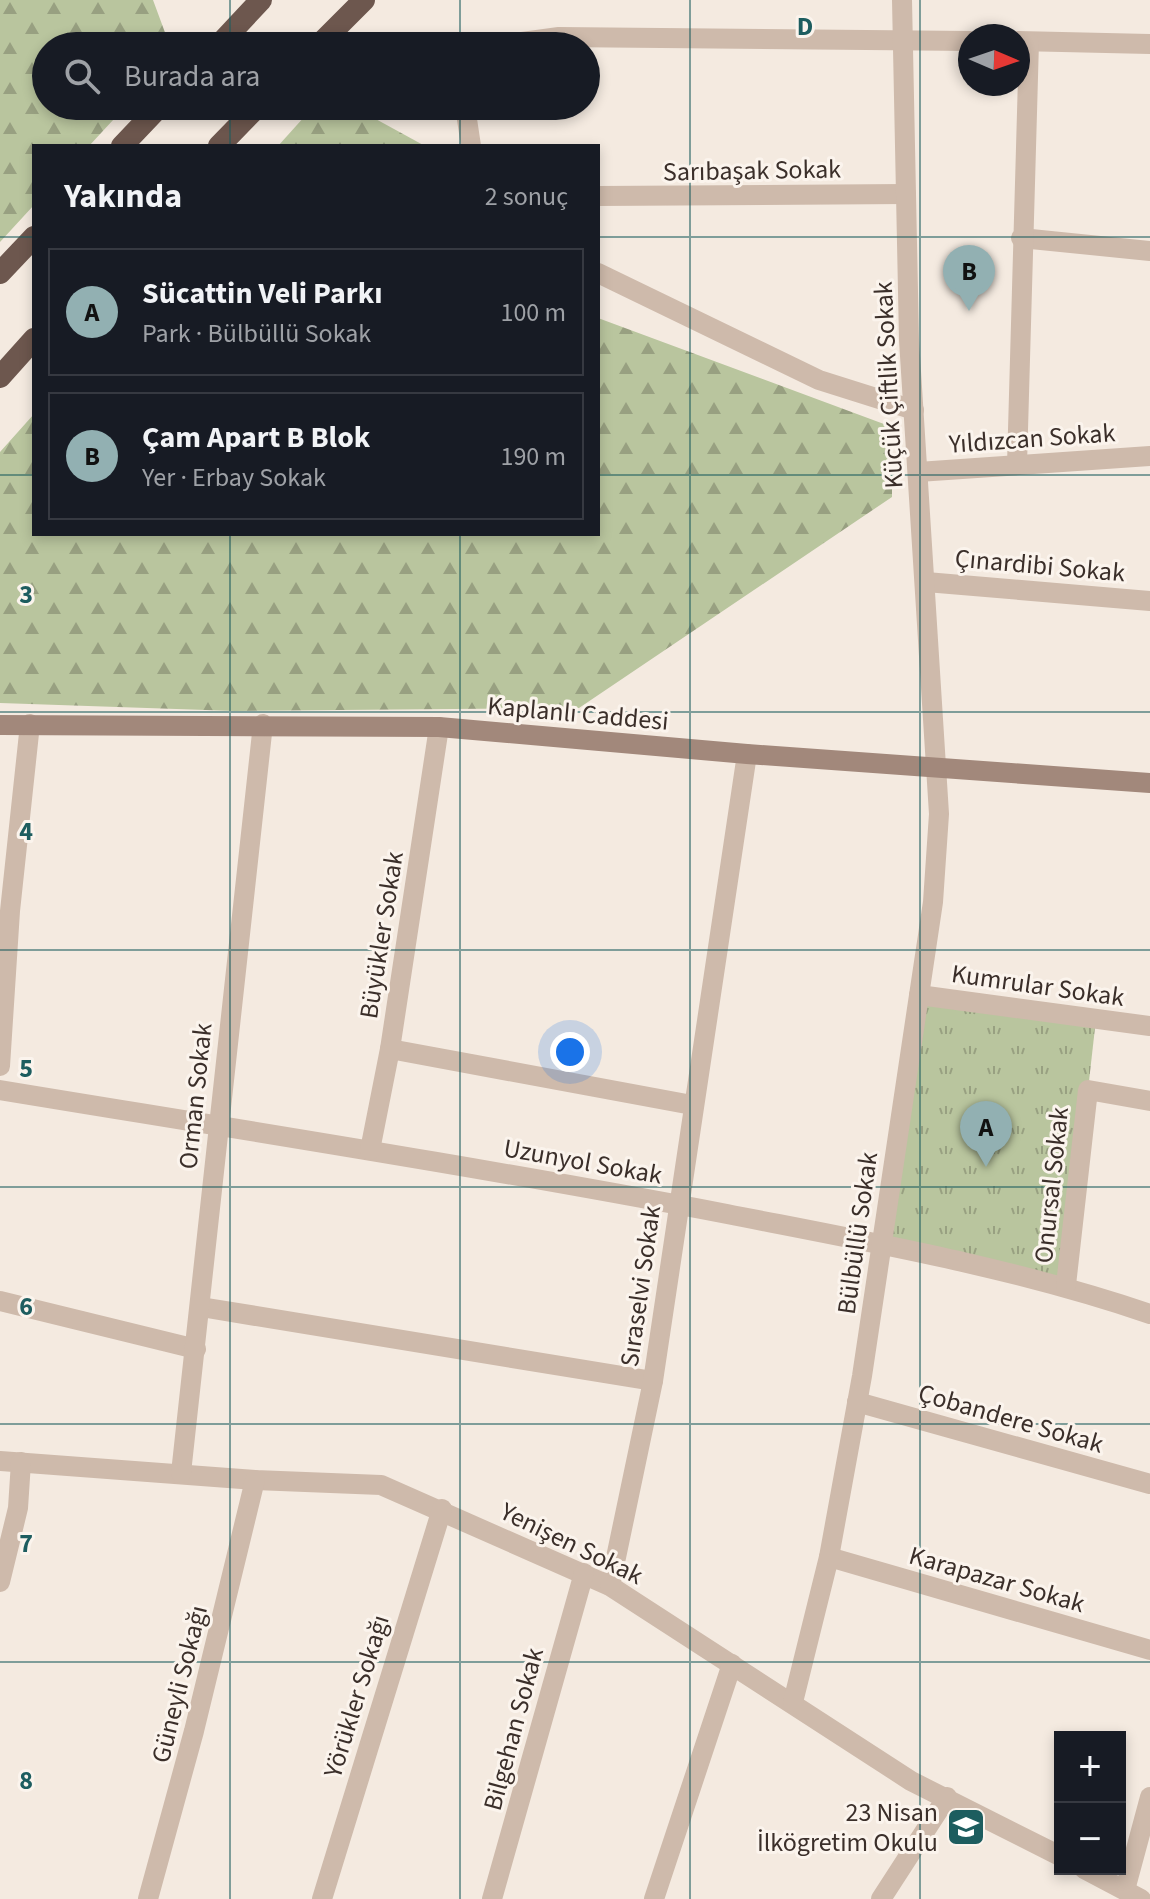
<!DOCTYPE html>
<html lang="tr">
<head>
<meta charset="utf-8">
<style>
  body { margin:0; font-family:"Source Sans 3",sans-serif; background:#242831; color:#f1f3f6 }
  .controls { position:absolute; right:24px; bottom:24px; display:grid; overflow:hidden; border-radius:0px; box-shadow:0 4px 12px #0003 }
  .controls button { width:72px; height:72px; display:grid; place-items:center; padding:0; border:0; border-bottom:2px solid #363941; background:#171b24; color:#f1f3f6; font:40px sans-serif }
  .compass { position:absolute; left:958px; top:24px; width:72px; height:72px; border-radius:50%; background:#171b24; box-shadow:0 4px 12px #0003; rotate:92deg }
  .you { position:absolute; left:570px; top:1052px; width:28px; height:28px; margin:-20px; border:6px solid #fff; border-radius:50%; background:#1a73e8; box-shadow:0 0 0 12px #1a73e833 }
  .badge { display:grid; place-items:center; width:52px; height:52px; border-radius:50%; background:#92b0b2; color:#111; font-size:26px; font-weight:700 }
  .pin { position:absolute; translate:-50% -66px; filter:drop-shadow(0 2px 4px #0008) }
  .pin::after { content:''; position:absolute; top:42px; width:28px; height:24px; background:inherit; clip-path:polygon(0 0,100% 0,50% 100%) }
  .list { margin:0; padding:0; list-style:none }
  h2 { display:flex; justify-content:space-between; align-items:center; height:104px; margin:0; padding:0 32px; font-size:34px }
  h2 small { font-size:26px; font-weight:400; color:#9ea1a6 }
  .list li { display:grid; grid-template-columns:52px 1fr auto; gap:24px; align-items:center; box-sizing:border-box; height:128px; margin:0 16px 16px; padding:0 16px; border:2px solid #363941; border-radius:0px }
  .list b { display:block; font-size:30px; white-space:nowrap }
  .list p { margin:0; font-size:26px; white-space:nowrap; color:#9ea1a6 }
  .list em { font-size:26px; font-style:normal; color:#9ea1a6 }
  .icon { flex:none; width:44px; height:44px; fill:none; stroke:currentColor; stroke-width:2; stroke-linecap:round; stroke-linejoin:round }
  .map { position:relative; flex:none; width:1150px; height:1899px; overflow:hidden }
  .search { position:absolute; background:#171b24; box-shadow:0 4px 12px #0003; left:32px; top:32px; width:568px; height:88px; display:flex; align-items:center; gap:20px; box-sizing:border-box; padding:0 28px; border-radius:44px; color:#9ea1a6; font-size:30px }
  .panel { position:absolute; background:#171b24; box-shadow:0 4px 12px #0003; left:32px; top:144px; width:568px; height:392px; border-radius:0px }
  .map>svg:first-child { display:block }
</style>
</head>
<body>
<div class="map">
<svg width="1150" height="1899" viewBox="0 0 1150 1899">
  <defs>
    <pattern id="grass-tufts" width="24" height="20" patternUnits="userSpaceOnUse" patternTransform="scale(2)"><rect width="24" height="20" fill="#b9c59e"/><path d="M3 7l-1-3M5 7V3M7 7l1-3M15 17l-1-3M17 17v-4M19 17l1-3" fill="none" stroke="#98a081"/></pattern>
    <pattern id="forest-firs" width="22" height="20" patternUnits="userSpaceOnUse" patternTransform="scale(2)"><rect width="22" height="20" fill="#b9c59e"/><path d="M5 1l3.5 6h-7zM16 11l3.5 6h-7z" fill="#98a081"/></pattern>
  </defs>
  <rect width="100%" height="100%" fill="#f4eae0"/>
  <polygon fill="url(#grass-tufts)" points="919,995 1096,1019 1066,1285 882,1244"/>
  <g fill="url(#forest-firs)">
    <polygon points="0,0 153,0 170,46 46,46 46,106 126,106 89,146 34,146 34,205 0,242"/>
    <polygon points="314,106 352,106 425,146 278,146"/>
    <polygon points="598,318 892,427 892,497 579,708 235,711 0,703 0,452 34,414 34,534 598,534"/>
  </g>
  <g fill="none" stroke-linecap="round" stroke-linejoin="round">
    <g stroke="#cebaab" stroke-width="20">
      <polyline points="1018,41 1150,44"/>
      <polyline points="491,46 559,37 970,41"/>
      <polyline points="465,106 471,146"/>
      <polyline points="598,196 906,194"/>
      <polyline points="1021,238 1150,251"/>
      <polyline points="598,273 819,380 914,410"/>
      <polyline points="1017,465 1029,42"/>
      <polyline points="918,472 1150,456"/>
      <polyline points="926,582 1150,601"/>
      <polyline points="919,995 1150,1026"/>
      <polyline points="390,1049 692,1105"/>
      <polyline points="0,1066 10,911 30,724"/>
      <path d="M0 1090C243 1130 486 1168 727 1214 869 1242 1012 1267 1150 1314"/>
      <polyline points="370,1150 390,1049 439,727"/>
      <polyline points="1066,1285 1088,1090 1150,1101"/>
      <polyline points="0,1301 196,1349"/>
      <polyline points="201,1307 653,1381"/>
      <polyline points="857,1402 1150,1484"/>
      <polyline points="0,1461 255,1480 381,1485 610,1586 911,1781 1060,1856"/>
      <polyline points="181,1473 263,724"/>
      <polyline points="829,1557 1150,1650"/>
      <polyline points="0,1582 18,1508 21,1462"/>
      <polyline points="610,1586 653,1381 747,754"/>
      <polyline points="793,1702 829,1557 862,1376 933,902 939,814 909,340 902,0"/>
      <polyline points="1084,1869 1141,1899"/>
      <polyline points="1125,1890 1150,1797"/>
      <polyline points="148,1899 194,1731 255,1480"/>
      <polyline points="322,1899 442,1509"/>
      <polyline points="492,1899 584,1573"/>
      <polyline points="654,1899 732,1664"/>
      <polyline points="881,1899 947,1797"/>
    </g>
    <polyline stroke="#a2887b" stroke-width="20" points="0,725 439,727 747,754 1150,783"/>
    <g stroke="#6d574e" stroke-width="22">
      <polyline points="218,46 261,0"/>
      <polyline points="318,46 364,0"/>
      <polyline points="122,146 160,106"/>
      <polyline points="219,146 258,106"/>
      <polyline points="0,273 34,237"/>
      <polyline points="0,377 34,339"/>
    </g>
  </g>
  <path fill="none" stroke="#1d5d5f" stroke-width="2" stroke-opacity="0.55" d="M230 0V46M460 0V46M690 0V1899M920 0V1899M230 106V146M460 106V146M0 237H34M598 237H1150M0 475H34M598 475H1150M230 534V1899M460 534V1899M0 712H1150M0 950H1150M0 1187H1150M0 1424H1150M0 1662H1150"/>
  <defs>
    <g id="school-square" transform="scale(2)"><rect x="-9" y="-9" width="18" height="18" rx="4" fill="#1d5d5f" stroke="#fbf4ed"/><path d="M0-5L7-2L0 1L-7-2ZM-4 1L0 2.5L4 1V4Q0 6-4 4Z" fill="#fff"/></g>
  </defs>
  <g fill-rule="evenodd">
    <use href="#school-square" x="966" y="1827"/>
  </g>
  <g text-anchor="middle" stroke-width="6" stroke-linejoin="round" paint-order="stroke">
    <g font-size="26" fill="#3b2f2a" stroke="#fbf4ed">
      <text transform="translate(752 170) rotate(-1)" y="9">Sarıbaşak Sokak</text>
      <text transform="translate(888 385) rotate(-93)" y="9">Küçük Çiftlik Sokak</text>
      <text transform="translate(1032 438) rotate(-4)" y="9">Yıldızcan Sokak</text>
      <text transform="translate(1040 565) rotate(5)" y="9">Çınardibi Sokak</text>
      <text transform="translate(578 713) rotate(5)" y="9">Kaplanlı Caddesi</text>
      <text transform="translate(381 935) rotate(-81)" y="9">Büyükler Sokak</text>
      <text transform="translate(1038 985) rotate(8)" y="9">Kumrular Sokak</text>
      <text transform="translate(195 1096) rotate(-84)" y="9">Orman Sokak</text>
      <text transform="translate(583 1161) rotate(10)" y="9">Uzunyol Sokak</text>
      <text transform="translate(1051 1185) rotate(-84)" y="9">Onursal Sokak</text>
      <text transform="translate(857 1233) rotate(-82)" y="9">Bülbüllü Sokak</text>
      <text transform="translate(640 1286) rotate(-82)" y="9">Sıraselvi Sokak</text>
      <text transform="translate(1011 1418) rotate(16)" y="9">Çobandere Sokak</text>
      <text transform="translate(572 1543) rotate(26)" y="9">Yenişen Sokak</text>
      <text transform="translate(997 1579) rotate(16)" y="9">Karapazar Sokak</text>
      <text transform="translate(179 1684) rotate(-76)" y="9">Güneyli Sokağı</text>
      <text transform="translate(356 1696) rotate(-73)" y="9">Yörükler Sokağı</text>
      <text transform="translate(513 1729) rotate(-75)" y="9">Bilgehan Sokak</text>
    </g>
    <g font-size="26" fill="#3b2f2a" stroke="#fbf4ed" text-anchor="end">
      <text x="938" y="1821">23 Nisan<tspan x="938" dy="30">İlkögretim Okulu</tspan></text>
    </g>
  </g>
  <g font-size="26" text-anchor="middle" font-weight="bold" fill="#1d5d5f" stroke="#fbf4ed" stroke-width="6" stroke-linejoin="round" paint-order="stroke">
    <text x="805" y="35">D</text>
    <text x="26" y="603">3</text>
    <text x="26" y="840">4</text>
    <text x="26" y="1077">5</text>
    <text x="26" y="1315">6</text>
    <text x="26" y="1552">7</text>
    <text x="26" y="1789">8</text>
  </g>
</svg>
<div class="controls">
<button>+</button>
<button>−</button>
</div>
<svg class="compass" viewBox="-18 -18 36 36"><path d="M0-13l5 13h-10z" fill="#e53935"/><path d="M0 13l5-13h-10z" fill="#9ea1a6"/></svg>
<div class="you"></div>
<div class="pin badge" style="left:986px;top:1167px">A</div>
<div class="pin badge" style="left:969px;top:311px">B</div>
<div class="search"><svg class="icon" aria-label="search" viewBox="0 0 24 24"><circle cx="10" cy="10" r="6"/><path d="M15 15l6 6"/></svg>Burada ara</div>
<section class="panel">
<h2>Yakında<small>2 sonuç</small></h2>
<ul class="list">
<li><span class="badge">A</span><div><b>Sücattin Veli Parkı</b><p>Park · Bülbüllü Sokak</p></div><em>100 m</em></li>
<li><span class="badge">B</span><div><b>Çam Apart B Blok</b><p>Yer · Erbay Sokak</p></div><em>190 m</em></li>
</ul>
</section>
</div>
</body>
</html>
